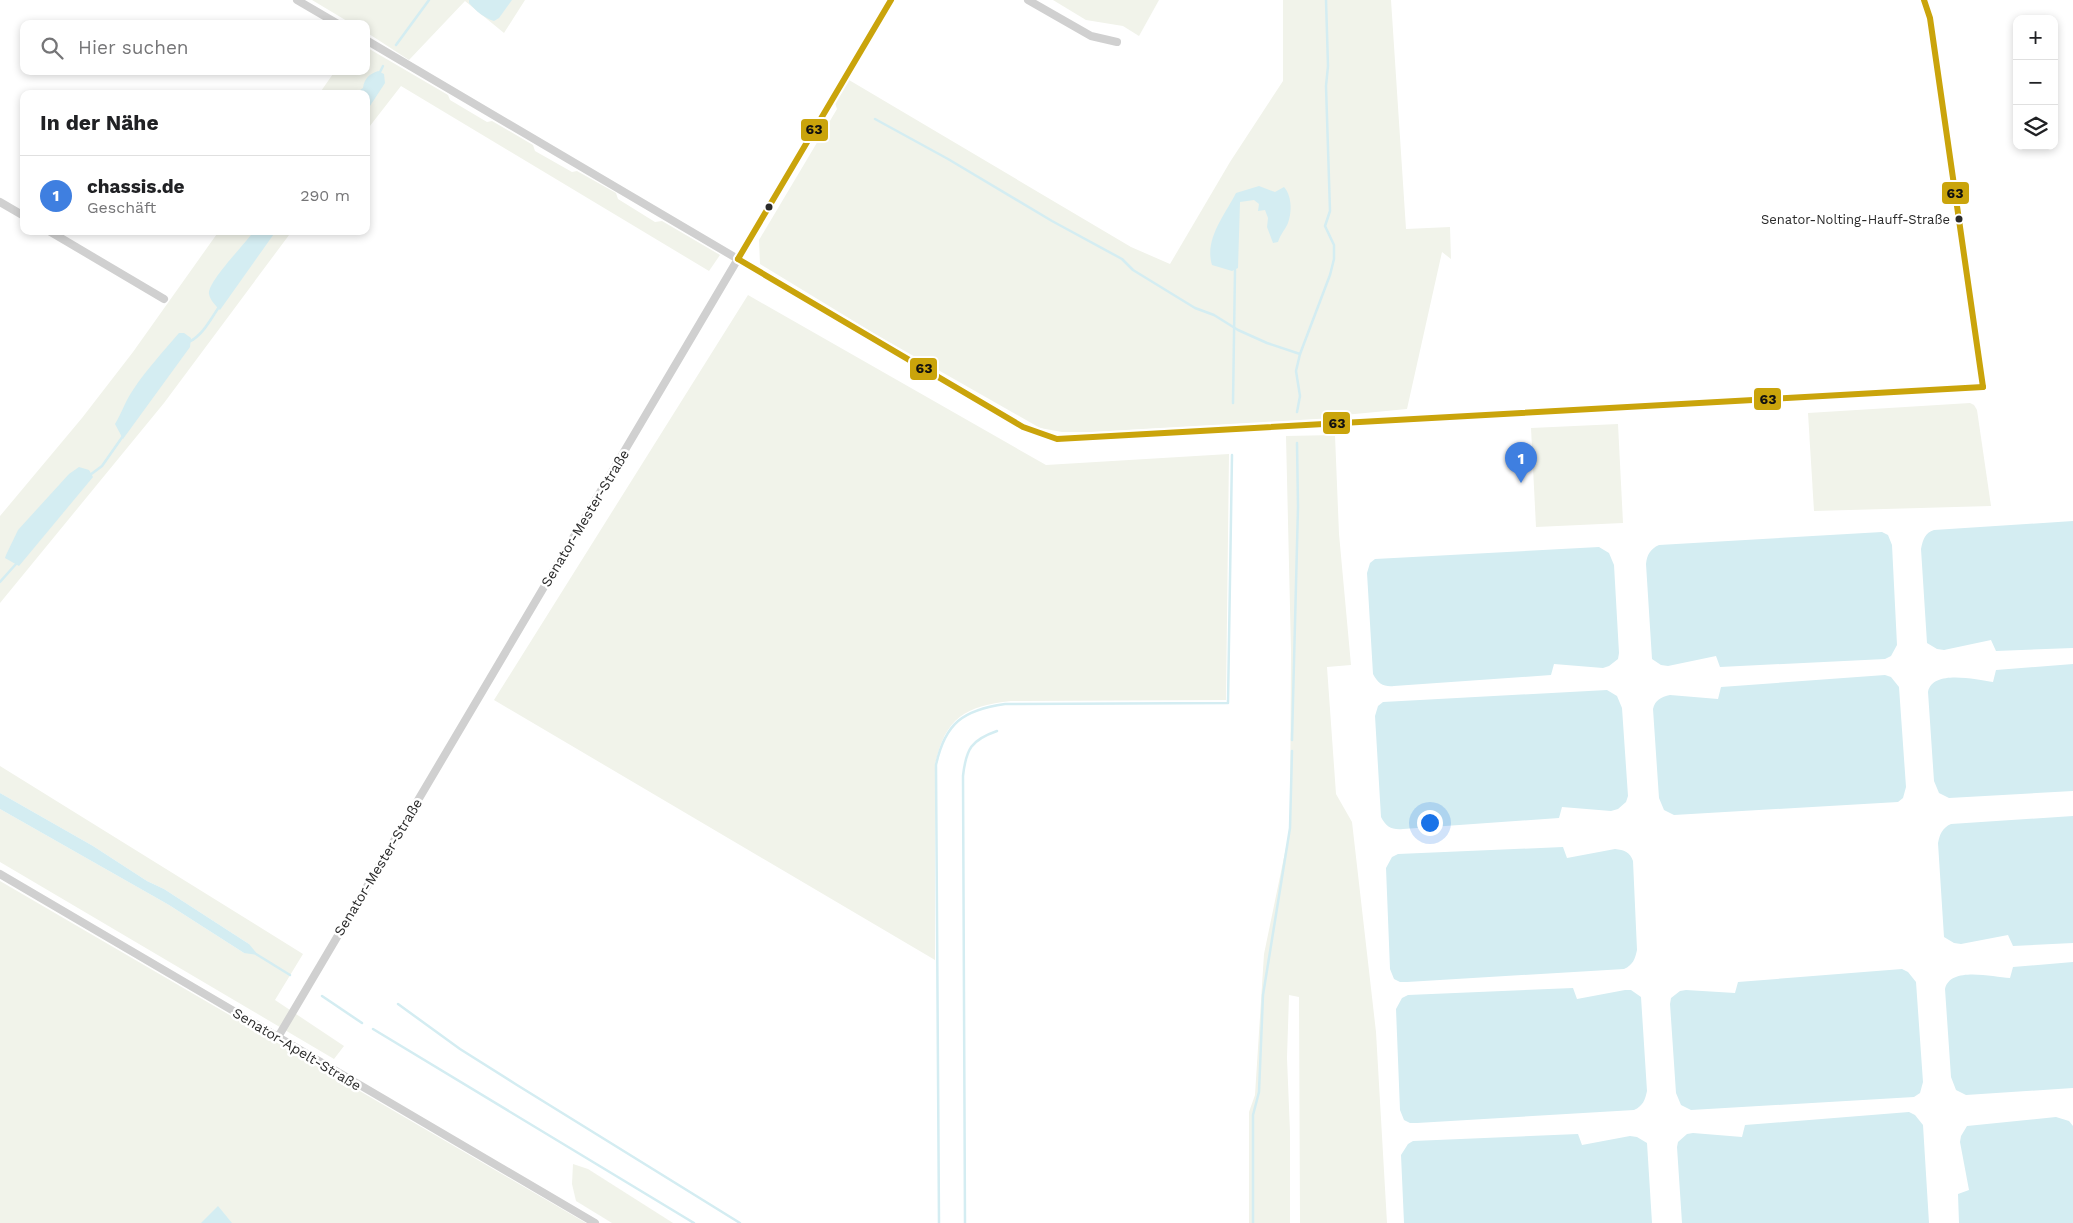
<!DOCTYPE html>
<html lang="de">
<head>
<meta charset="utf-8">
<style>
  body { margin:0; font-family:"Work Sans",sans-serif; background:#f6f6f6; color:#202124 }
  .controls { position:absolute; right:15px; top:15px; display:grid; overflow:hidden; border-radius:10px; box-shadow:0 2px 8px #0003 }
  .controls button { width:45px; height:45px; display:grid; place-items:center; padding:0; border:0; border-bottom:1px solid #e0e0e0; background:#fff; color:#202124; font:25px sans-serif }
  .you { position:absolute; left:1429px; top:822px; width:18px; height:18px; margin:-12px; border:4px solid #fff; border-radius:50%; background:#1a73e8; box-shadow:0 0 0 8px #1a73e833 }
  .badge { display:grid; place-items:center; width:32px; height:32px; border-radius:50%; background:#db2777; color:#fff; font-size:16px; font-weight:700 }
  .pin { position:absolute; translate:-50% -41px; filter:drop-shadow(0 1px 2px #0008) }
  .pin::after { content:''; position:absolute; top:26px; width:18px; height:15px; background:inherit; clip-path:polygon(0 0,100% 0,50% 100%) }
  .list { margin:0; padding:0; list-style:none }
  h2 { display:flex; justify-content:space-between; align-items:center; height:65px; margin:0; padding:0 20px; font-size:21px }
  h2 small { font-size:16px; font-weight:400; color:#757577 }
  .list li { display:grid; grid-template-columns:32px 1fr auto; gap:15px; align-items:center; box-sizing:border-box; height:80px; padding:0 20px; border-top:1px solid #e0e0e0 }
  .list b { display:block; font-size:19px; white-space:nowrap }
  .list p { margin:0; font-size:16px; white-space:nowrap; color:#757577 }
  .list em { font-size:16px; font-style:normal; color:#757577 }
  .icon { flex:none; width:28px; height:28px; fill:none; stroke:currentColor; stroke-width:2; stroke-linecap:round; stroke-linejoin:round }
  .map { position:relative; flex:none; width:2073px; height:1223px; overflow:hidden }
  .search { position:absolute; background:#fff; box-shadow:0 2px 8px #0003; left:20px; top:20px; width:350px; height:55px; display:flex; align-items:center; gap:12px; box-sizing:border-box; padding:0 18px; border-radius:10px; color:#757577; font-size:19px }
  .panel { position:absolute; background:#fff; box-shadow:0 2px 8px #0003; left:20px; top:90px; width:350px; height:145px; border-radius:10px }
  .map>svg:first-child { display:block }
</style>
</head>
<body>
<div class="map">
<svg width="2073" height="1223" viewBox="0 0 2073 1223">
  <rect width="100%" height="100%" fill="#fff"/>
  <g fill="#f1f3ea">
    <polygon points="312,0 525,0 504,33 465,1 409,60 366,32 366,24 352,24"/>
    <polygon points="1053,0 1159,0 1139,36 1123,26 1086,20"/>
    <polygon points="1283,0 1391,0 1406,229 1450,227 1451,259 1442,252 1407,409 1334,416 1333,418 1091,432 1062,432 1040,428 875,334 760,264 759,240 837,109 835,103 849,80 1131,247 1170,264 1230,162 1283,81"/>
    <polygon points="366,47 448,95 450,100 487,122 492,121 533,145 535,151 572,172 577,171 616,193 618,199 655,222 662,221 720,255 709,271 401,86 366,131 366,94 319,94 335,71 366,71"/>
    <polygon points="219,231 292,231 164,403 0,603 0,516 82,418 133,352"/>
    <path d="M748 295 1046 465 1229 454 1226 700 1011 701C965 706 945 718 935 765V960L494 700Z"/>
    <polygon points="1970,403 1974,405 1977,410 1991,506 1814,511 1808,413"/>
    <polygon points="1618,424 1623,523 1536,527 1531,428"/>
    <polygon points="1335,435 1339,534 1351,665 1327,667 1336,794 1352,822 1376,1032 1387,1223 1300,1223 1299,997 1289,995 1287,1058 1290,1132 1290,1223 1249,1223 1249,1112 1255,1095 1264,954 1290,828 1291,650 1286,436"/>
    <polygon points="0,766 303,954 275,1000 344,1046 334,1059 0,862 0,809 169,905 244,953 249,944 164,889 147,881 93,846 0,793"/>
    <polygon points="0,881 586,1223 0,1223"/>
    <polygon points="573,1164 588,1169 673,1223 612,1223 576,1201 572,1184"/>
  </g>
  <g fill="#d4edf2">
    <path d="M469 0H512L499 18 494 21C484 18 476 11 469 3Z"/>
    <path d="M378 71 384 74 385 83 366 112V94H354L363 88C364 79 369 74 378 71Z"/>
    <path d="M1259 186 1275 192 1284 187C1292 196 1292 212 1288 223 1285 230 1281 233 1278 242L1273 243 1267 227 1268 218 1265 210 1258 211 1259 204 1254 200 1240 202 1238 268 1232 271 1212 265C1204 239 1225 215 1236 193Z"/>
    <path d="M254 231H276L220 310C216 306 210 300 209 294 207 282 246 243 254 231Z"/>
    <path d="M179 333H184L191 338 190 347 123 439 115 424C122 413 125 401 133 390 146 370 163 352 179 333Z"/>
    <polygon points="79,467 89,470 93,477 19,566 5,558 6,555 18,530 69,474"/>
    <path d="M2073 521V648L1996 651 1991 640 1944 650 1937 649 1927 643 1921 549C1923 539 1925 533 1934 530Z"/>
    <path d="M1882 532 1888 535 1892 545 1897 645 1891 656 1885 659 1720 667 1716 656 1668 666 1661 665 1652 659 1646 564C1647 555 1650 549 1659 545Z"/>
    <path d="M1599 547 1609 553 1614 565 1619 653 1618 659 1609 666 1603 668 1554 664 1551 675 1394 686C1384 687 1378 684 1373 674L1367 573 1370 563 1375 559Z"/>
    <path d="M2073 664V791L1949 798 1939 793 1934 781 1928 692C1933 669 1976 680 1993 682L1996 670Z"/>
    <path d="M1885 675 1891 677 1899 687 1906 787 1903 798 1898 802 1674 815 1664 810 1659 798 1653 709C1655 700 1661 697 1670 695L1718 699 1721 687Z"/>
    <path d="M1607 690 1617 696 1622 708 1628 796 1626 802 1618 809 1611 811 1562 807 1559 818 1403 829C1392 830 1386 827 1381 817L1375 716 1378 706 1383 702Z"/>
    <polygon points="0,793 93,846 147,881 164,889 249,944 258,955 244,953 169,905 0,809"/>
    <path d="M2073 816V943L2013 946 2008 935 1961 944 1954 943 1944 937 1938 843C1940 834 1942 828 1951 824Z"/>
    <path d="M1563 847 1567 858 1615 849C1624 850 1630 852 1633 861L1637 950C1635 959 1633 965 1624 969L1407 982H1400L1394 979 1390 969 1386 868 1392 857 1398 854Z"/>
    <path d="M2073 962V1088L1966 1095 1956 1090 1951 1077 1945 989C1950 966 1992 977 2010 978L2013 967Z"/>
    <polygon points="1902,969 1908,972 1916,982 1923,1082 1920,1093 1914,1097 1691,1110 1681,1105 1676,1093 1670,1004 1671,998 1680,991 1686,990 1735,993 1738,982"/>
    <path d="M1573 988 1577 999 1625 990H1631L1641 997 1647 1091C1645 1100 1643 1106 1634 1110L1417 1123H1410L1404 1120 1400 1110 1396 1009 1402 998 1408 995Z"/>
    <polygon points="1909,1112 1915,1115 1923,1125 1929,1223 1682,1223 1677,1147 1678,1142 1687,1134 1693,1133 1742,1137 1745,1125"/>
    <polygon points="2056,1117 2069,1121 2073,1126 2073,1223 1959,1223 1958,1194 1969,1190 1960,1142 1961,1136 1967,1126"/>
    <polygon points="1578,1134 1582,1145 1630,1136 1637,1137 1647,1143 1652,1223 1404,1223 1401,1155 1408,1144 1413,1141"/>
    <polygon points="218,1206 232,1223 201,1223"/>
  </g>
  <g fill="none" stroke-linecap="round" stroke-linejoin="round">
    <g stroke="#d4edf2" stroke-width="2.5">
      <polyline points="396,45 429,0"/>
      <polyline points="379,74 383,66"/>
      <polyline points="875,119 948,159 1052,221 1122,259 1133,270 1195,308 1214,315 1238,330 1267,343 1300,354"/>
      <path d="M189 342C203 335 210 320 219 307"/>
      <polyline points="1233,403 1235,270"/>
      <polyline points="1297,412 1300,396 1296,371 1300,354 1330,275 1334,259 1334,245 1325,226 1330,211 1326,86 1328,66 1326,0"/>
      <polyline points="90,475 102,466 123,436"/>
      <polyline points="0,582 16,564"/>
      <polyline points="1292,740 1298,507 1297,443"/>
      <polyline points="256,954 290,975"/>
      <polyline points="322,996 362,1023"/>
      <polyline points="398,1004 460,1049 517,1085 740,1223"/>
      <polyline points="373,1029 694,1223"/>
      <path d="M939 1223 936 765C945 723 963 710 1005 704L1228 703 1232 455"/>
      <path d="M965 1223 963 776C966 749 971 740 997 731"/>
      <polyline points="1253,1223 1253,1115 1259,1092 1263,995 1290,828 1292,751"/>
    </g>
    <g stroke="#d0d0d0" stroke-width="8">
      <polyline points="297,0 338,24"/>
      <polyline points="1028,0 1091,36 1117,42"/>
      <polyline points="366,40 1023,427 1057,439 1983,387 1930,18 1924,0"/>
      <polyline points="0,202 24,216"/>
      <polyline points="49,231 164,299"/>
      <polyline points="0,874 595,1223"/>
      <polyline points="278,1037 891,0"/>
    </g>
    <g stroke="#fff" stroke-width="10">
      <g id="bus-1">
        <polyline points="1924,0 1930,18 1983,387"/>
        <polyline points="738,259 1023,427 1057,439 1983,387"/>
        <polyline points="738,259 891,0"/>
      </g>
    </g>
    <use href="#bus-1" stroke="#caa40b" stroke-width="6"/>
  </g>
  <g fill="#2b2b2b" stroke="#fff" stroke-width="2">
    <circle cx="769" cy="207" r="4.5"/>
    <circle cx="1959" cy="219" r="4.5"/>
  </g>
  <g text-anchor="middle" stroke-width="5" stroke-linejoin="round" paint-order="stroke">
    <g font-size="13" fill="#2b2b2b" stroke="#fff" text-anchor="end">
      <text x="1950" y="224">Senator-Nolting-Hauff-Straße</text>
    </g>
    <g font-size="14" fill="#2b2b2b" stroke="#fff">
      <text transform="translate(585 518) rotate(-59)" y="5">Senator-Mester-Straße</text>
      <text transform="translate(378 867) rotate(-59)" y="5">Senator-Mester-Straße</text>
      <text transform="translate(297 1049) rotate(31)" y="5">Senator-Apelt-Straße</text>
    </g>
  </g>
  <g stroke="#fff" stroke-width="2">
    <rect x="800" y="118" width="29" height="24" rx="5" fill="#caa40b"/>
    <rect x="1941" y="181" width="29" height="24" rx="5" fill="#caa40b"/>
    <rect x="909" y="357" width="29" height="24" rx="5" fill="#caa40b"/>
    <rect x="1753" y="387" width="29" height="24" rx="5" fill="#caa40b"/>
    <rect x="1322" y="411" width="29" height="24" rx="5" fill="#caa40b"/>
  </g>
  <g font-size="14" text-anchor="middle" font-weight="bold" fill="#111">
    <text x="814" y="134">63</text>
    <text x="1955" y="198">63</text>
    <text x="924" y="373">63</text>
    <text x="1768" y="404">63</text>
    <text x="1337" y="428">63</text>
  </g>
</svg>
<div class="controls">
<button>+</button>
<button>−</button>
<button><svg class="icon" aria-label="layers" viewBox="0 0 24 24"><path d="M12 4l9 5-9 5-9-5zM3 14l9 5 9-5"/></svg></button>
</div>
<div class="you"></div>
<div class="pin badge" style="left:1521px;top:483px;background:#3f7fe0">1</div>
<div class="search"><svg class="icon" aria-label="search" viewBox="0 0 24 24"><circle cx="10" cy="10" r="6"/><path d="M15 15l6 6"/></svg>Hier suchen</div>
<section class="panel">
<h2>In der Nähe<small></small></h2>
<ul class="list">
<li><span class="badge" style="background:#3f7fe0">1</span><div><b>chassis.de</b><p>Geschäft</p></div><em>290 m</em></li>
</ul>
</section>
</div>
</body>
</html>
